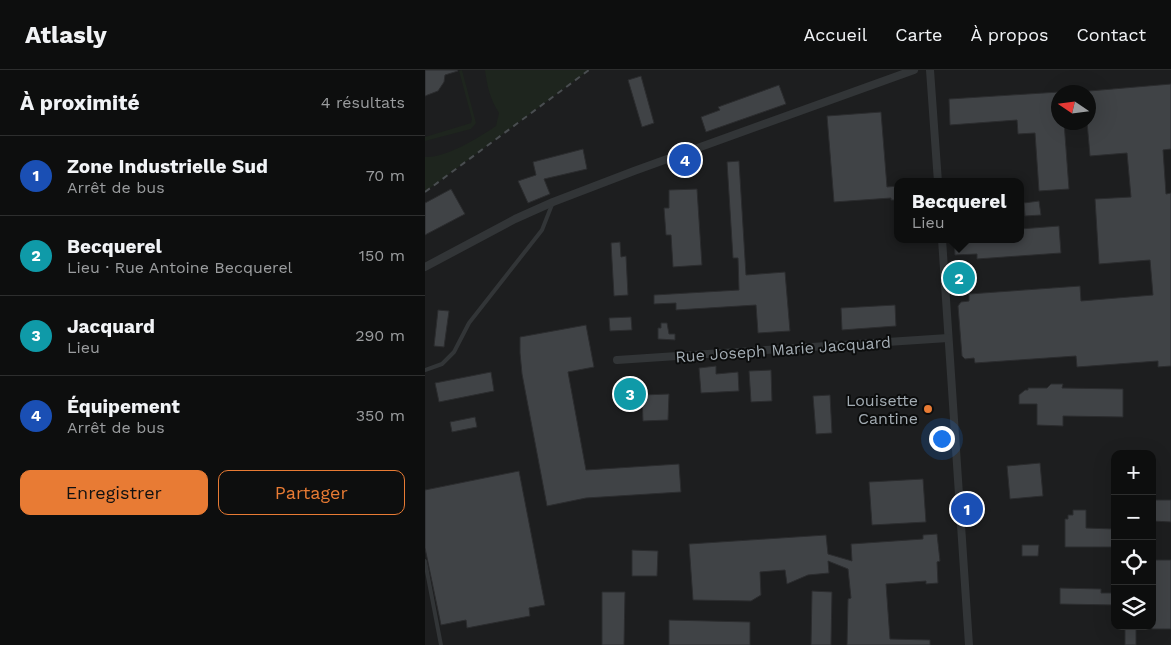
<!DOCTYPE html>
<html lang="fr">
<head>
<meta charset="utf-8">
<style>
  body { margin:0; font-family:"Work Sans",sans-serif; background:#1b1c1c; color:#f1f3f6 }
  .controls { position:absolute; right:15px; bottom:15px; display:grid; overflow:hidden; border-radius:10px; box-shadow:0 5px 20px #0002 }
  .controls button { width:45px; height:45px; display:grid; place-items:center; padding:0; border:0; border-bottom:1px solid #2d2e2e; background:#0d0e0e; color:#f1f3f6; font:25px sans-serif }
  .compass { position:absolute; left:626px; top:15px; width:45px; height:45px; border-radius:50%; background:#0d0e0e; box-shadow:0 5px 20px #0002; rotate:283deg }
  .you { position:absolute; left:516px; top:368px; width:18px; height:18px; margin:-12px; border:4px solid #fff; border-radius:50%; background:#1a73e8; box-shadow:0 0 0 8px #1a73e833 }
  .badge { display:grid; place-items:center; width:32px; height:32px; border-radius:50%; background:#e87b34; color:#fff; font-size:16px; font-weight:700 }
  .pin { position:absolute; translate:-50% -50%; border:2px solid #fff; box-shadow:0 1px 5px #0006 }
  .popup { position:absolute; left:469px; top:108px; width:130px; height:65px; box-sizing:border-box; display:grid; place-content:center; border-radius:10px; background:#0d0e0e; filter:drop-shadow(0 1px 4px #0005); font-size:16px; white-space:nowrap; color:#9a9c9e }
  .popup b { font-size:19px; color:#f1f3f6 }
  .popup::after { content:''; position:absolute; left:50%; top:100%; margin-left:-10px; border:10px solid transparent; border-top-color:#0d0e0e }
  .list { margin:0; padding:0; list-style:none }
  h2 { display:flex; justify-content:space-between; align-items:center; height:65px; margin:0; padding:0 20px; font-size:21px }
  h2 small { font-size:16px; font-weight:400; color:#9a9c9e }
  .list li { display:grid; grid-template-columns:32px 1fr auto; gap:15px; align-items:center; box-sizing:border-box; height:80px; padding:0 20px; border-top:1px solid #2d2e2e }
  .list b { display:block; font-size:19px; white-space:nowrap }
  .list p { margin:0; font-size:16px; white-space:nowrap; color:#9a9c9e }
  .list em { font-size:16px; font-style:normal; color:#9a9c9e }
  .actions { display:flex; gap:10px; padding:15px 20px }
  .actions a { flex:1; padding:11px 0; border:1px solid #e87b34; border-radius:10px; text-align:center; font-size:18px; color:#e87b34 }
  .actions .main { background:#e87b34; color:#111 }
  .icon { flex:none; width:28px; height:28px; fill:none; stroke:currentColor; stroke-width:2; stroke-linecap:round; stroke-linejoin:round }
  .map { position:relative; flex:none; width:746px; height:575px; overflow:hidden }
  header { display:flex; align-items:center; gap:30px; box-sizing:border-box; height:70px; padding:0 25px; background:#0d0e0e; border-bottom:1px solid #2d2e2e }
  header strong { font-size:24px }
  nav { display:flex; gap:28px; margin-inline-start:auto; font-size:18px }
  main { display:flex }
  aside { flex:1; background:#0d0e0e }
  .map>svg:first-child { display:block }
</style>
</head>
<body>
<header>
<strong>Atlasly</strong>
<nav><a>Accueil</a><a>Carte</a><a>À propos</a><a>Contact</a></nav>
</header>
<main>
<aside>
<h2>À proximité<small>4 résultats</small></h2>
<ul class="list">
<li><span class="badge" style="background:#1a4fb4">1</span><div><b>Zone Industrielle Sud</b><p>Arrêt de bus</p></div><em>70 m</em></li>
<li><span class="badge" style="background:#0f9aa8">2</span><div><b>Becquerel</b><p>Lieu · Rue Antoine Becquerel</p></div><em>150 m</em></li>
<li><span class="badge" style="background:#0f9aa8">3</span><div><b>Jacquard</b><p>Lieu</p></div><em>290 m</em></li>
<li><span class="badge" style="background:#1a4fb4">4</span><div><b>Équipement</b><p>Arrêt de bus</p></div><em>350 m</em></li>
</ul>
<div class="actions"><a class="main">Enregistrer</a><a>Partager</a></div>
</aside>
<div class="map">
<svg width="746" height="575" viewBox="0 0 746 575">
  <rect width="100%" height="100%" fill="#111213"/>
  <path fill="#1d1e1f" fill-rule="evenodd" d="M0 0H746V575H0ZM634 22H664V52H634ZM473 112H595V169H473ZM690 384H727V556H690Z"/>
  <g fill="#1e251e">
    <polygon points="37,0 51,53 46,59 0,71 0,67 46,53 47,49 34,1"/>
    <path d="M60 0H164L0 122V87C21 88 53 68 71 56L74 43C65 29 62 16 60 0Z"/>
  </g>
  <g fill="#404346" stroke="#2b2c2e">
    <polygon points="0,0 32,0 33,1 20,5 19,12 13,21 0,26"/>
    <polygon points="216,6 229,53 217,57 203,10"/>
    <polygon points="746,14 746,79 738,80 741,124 746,123 746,296 733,297 733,291 652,297 651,286 550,293 549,288 540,289 537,286 533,236 536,232 544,231 544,224 655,216 656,231 728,225 725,190 674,194 670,129 706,127 702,83 665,86 662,52 664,52 664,21"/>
    <polygon points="354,15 361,34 281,62 276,47 295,40 293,37"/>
    <polygon points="634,22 634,52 639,52 644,119 614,121 610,63 593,64 592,50 525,55 524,29"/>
    <polygon points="456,42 462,117 473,116 473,130 466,130 466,128 409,132 402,46"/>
    <polygon points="158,79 162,99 119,109 125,124 103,133 93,111 111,105 108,92"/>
    <polygon points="314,91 321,205 360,202 365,261 333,263 331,235 251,240 251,233 229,234 229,225 314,220 313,188 308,188 302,92"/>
    <polygon points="26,119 40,144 0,165 0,133"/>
    <polygon points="272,119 277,195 248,197 246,165 241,165 239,138 244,138 244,120"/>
    <polygon points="614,131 616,145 600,146 599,133"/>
    <polygon points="634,156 636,183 552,189 552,184 530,185 529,169 595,169 595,159"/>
    <polygon points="195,172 196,187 201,186 203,225 189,226 186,173"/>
    <polygon points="470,235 471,256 417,260 416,238"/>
    <polygon points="13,240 24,241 19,277 9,276"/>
    <polygon points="206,247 207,260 185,261 184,248"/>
    <polygon points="236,253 242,253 244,264 250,264 250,270 233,269 233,258 236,258"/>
    <polygon points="161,255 169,297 143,302 161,400 254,394 256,422 161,428 122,436 97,304 95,283 95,267"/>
    <polygon points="291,296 291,304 313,302 314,321 276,323 274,298"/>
    <polygon points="346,300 347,331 326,332 324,301"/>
    <polygon points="66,302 69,321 14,332 10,313"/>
    <polygon points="626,314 638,314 637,318 698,319 698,347 638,346 638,356 612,355 612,334 594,334 594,325 600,320 603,320 603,318 622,318"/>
    <polygon points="244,324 243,350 218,351 217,325"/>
    <polygon points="405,325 407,363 391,364 388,326"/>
    <polygon points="50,347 52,357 27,362 25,352"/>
    <polygon points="615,393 618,426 585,429 582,396"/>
    <polygon points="94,401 120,535 104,538 105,546 47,557 42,558 41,550 16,555 0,478 0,420"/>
    <polygon points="498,409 501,452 447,455 444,412"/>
    <polygon points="727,430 746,430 746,452 727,451"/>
    <polygon points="648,440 661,440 661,458 689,459 689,477 640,477 640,449 643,449 643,445 648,445"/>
    <polygon points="512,464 515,491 512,492 513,513 501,514 501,511 461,514 465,569 505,570 505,575 422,575 423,529 426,528 423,499 403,491 404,503 383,505 362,514 360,500 335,502 336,525 326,531 268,530 264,474 401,465 403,484 427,491 426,474 498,469 498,465"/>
    <polygon points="597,475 614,475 613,486 597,486"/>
    <polygon points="207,480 233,481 232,506 207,506"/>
    <rect x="727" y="490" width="19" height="69"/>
    <polygon points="635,518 676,519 676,523 690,523 690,535 635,534"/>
    <polygon points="387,521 407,522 406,575 386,575"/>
    <polygon points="177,522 200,522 199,575 177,575"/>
    <polygon points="244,550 325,552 325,575 244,575"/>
    <rect x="700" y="556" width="11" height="19"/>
  </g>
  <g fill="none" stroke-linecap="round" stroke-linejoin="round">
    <g stroke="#323537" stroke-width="4">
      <polyline points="0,300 17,294 29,282 44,253 117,160 128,132"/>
      <polyline points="0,491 16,575"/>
    </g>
    <g stroke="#323537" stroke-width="8">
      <polyline points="505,0 513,112"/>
      <polyline points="517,169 544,575"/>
      <polyline points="0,197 90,149 128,132 209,101 489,0"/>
      <polyline points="192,290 523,268"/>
    </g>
    <polyline stroke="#494d50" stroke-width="2" stroke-dasharray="6 5" stroke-linecap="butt" points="0,122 164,0"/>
  </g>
  <circle fill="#e87b34" stroke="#0c0d0d" stroke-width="2" cx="503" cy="339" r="5"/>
  <g text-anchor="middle" stroke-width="4" stroke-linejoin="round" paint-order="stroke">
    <g font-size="16" fill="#a3acb3" stroke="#0c0d0d">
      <text transform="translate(358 279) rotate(-4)" y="6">Rue Joseph Marie Jacquard</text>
    </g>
    <g font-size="16" fill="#a3acb3" stroke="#0c0d0d" text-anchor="end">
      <text x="493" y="336">Louisette<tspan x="493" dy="18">Cantine</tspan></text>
    </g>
  </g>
</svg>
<div class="controls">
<button>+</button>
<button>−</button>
<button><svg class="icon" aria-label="locate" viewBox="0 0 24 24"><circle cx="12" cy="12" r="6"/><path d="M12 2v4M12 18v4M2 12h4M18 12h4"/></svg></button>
<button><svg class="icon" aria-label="layers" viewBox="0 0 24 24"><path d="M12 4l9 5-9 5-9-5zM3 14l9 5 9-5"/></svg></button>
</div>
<svg class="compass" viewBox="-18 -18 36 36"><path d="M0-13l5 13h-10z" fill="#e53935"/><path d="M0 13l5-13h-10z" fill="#9a9c9e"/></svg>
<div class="you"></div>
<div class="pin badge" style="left:542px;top:439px;background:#1a4fb4">1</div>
<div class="pin badge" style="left:534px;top:208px;background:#0f9aa8">2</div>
<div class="popup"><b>Becquerel</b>Lieu</div>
<div class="pin badge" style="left:205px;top:324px;background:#0f9aa8">3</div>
<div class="pin badge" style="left:260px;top:90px;background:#1a4fb4">4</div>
</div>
</main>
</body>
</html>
